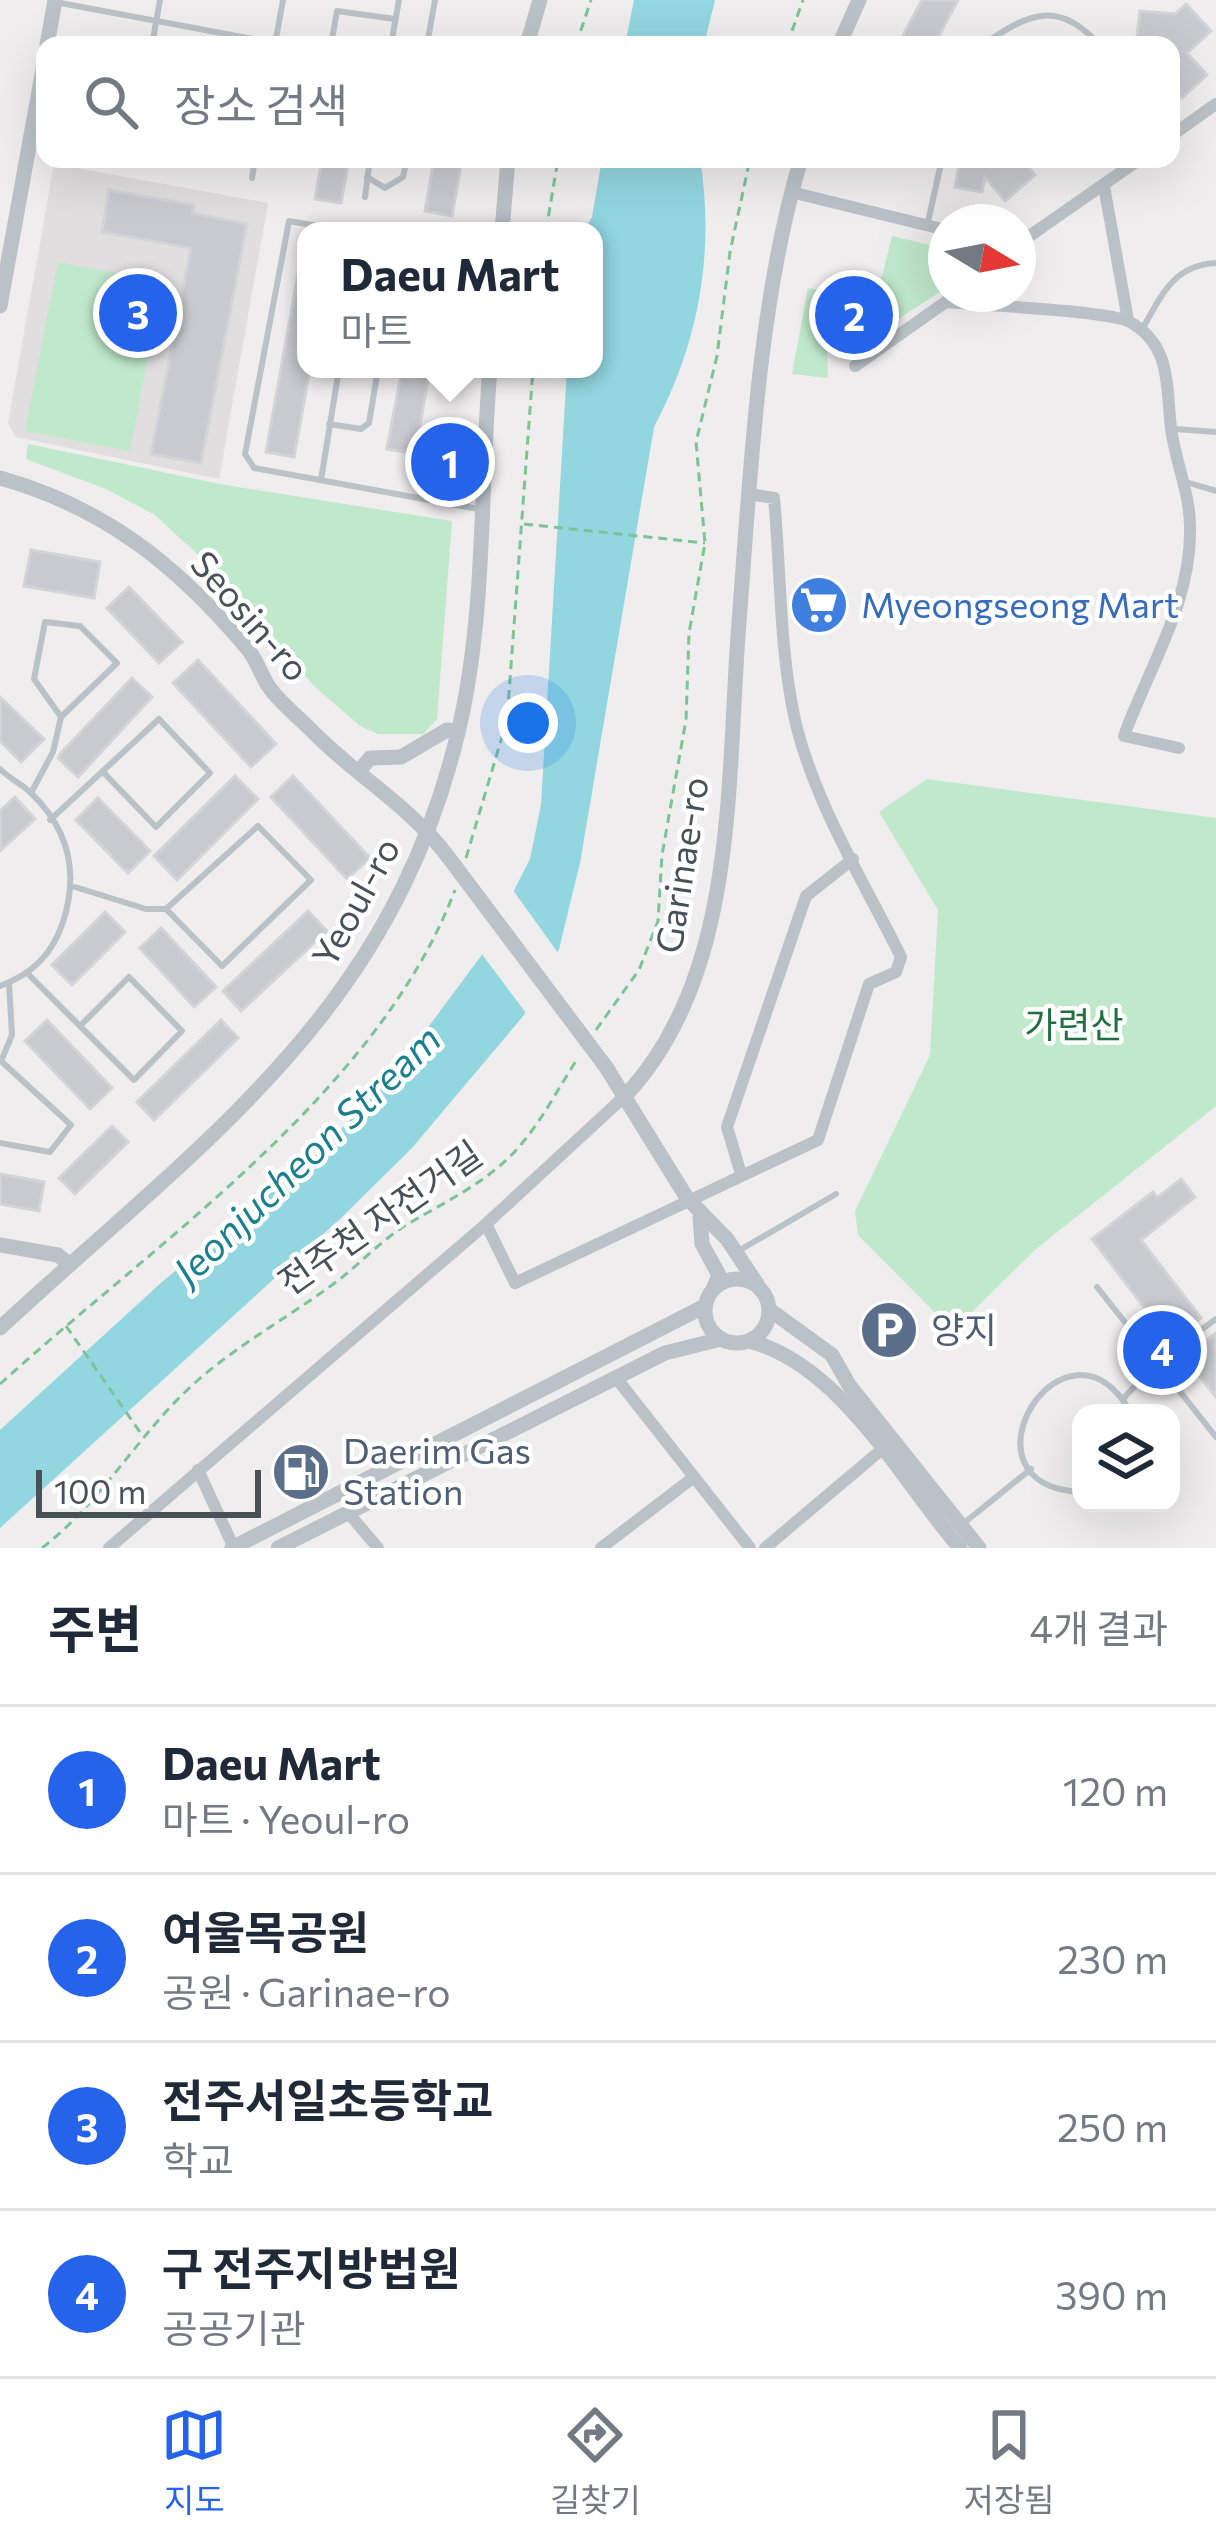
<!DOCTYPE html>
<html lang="ko">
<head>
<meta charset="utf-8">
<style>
  body { margin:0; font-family:Commissioner,"Noto Sans KR",sans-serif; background:#f2f2f3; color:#1f2937 }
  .controls { position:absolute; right:36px; bottom:36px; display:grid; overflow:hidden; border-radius:24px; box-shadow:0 12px 48px #0002 }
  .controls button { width:108px; height:108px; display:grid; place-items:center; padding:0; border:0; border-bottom:3px solid #e0e1e3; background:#fff; color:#1f2937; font:60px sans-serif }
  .compass { position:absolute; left:928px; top:204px; width:108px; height:108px; border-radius:50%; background:#fff; box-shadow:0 12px 48px #0002; rotate:100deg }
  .scale { position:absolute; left:36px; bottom:30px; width:225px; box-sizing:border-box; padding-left:12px; border:6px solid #485158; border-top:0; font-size:33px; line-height:42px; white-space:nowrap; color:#485158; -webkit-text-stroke:9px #fff; paint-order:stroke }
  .you { position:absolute; left:528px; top:723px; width:42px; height:42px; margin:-30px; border:9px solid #fff; border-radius:50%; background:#1a73e8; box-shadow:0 0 0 18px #1a73e833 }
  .badge { display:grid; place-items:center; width:78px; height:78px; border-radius:50%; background:#2563eb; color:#fff; font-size:39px; font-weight:700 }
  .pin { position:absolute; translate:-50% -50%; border:6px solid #fff; box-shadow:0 3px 12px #0006 }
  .popup { position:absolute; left:297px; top:222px; width:306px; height:156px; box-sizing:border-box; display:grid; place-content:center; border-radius:24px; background:#fff; filter:drop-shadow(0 3px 9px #0005); font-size:39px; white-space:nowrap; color:#747a83 }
  .popup b { font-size:45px; color:#1f2937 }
  .popup::after { content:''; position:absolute; left:50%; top:100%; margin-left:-24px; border:24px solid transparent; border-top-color:#fff }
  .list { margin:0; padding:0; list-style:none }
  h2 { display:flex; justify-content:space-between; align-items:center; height:156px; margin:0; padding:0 48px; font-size:51px }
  h2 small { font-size:39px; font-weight:400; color:#747a83 }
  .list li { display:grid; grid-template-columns:78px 1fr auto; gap:36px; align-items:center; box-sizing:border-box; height:168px; padding:0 48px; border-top:3px solid #e0e1e3 }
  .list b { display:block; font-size:45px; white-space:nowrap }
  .list p { margin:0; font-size:39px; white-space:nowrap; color:#747a83 }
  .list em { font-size:39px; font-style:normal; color:#747a83 }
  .icon { flex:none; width:66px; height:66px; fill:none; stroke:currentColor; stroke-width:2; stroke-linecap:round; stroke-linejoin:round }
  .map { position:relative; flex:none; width:1216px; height:1548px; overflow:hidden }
  .search { position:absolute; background:#fff; box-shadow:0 12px 48px #0002; left:36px; right:36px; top:36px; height:132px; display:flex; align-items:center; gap:30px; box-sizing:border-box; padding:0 42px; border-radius:24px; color:#747a83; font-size:45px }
  .sheet { height:828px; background:#fff }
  nav { display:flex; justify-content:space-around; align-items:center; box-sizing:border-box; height:168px; border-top:3px solid #e0e1e3; background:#fff; font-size:33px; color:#747a83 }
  nav a { display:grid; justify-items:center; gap:6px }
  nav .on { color:#2563eb }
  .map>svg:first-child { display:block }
</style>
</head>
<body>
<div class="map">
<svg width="1216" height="1548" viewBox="0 0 1216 1548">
  <rect width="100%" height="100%" fill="#efeded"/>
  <polygon fill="#e0dede" points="54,164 268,203 219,479 16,437 8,423"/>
  <g fill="#c0e9cc">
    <polygon points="892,236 946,249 946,288 881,330 841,329 827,344 828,378 792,374 808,288 876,301"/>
    <polygon points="58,262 162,282 130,451 25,431"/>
    <polygon points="28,444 225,485 452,521 437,719 423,734 378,734 360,726 312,684 235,589 155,515 106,489 26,459"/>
    <polygon points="927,779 1216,818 1216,1106 1036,1249 953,1331 858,1235 855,1211 930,1055 938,910 879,812"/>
  </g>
  <g fill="#92d6e0">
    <polygon points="634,0 715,0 704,45 625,45"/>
    <path d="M602 159H700C715 252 699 343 654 427L580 863 559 949 524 1015 412 1148 341 1218 0 1528V1430L162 1282 315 1156 389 1080 481 956 530 859 541 805 567 369H594V231H584L592 217Z"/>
  </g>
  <polygon fill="#efeded" points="510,886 561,957 529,1017 478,949"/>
  <g fill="#c8cacf" stroke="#d2d4d8" stroke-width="3">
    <polygon points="922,0 958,0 934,45 898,45"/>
    <polygon points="1186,4 1211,31 1187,53 1207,75 1182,98 1171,86 1171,45 1136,45 1140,11 1175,14"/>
    <polygon points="322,159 349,159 341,203 315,199"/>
    <polygon points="434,159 462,159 452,216 425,211"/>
    <polygon points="960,159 1022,159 1035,175 1005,201 985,177 982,192 955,187"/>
    <polygon points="109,190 194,205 192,213 247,224 201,463 151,454 191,248 102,232"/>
    <polygon points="300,263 306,263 310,369 294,457 266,452"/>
    <polygon points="402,369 430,369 415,454 387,449"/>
    <polygon points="31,550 100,562 94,598 24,586"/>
    <polygon points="129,587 182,642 159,663 107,608"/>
    <polygon points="198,660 276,744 251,767 173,683"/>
    <polygon points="132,678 152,697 78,777 58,758 60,754"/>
    <polygon points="0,697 44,739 21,762 0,741"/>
    <polygon points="235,776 258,799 177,880 154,856"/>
    <polygon points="293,776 370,858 347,879 271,797"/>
    <polygon points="15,797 35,819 0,851 0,811"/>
    <polygon points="98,798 150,851 128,873 76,820"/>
    <polygon points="308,911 327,931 241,1011 223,991"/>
    <polygon points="105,912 125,932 72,985 52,965"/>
    <polygon points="161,928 216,987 194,1007 140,948"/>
    <polygon points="47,1020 112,1088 90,1109 25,1041"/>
    <polygon points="221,1020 238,1038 154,1120 137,1102"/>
    <polygon points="112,1126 128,1142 75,1194 59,1178"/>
    <polygon points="0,1174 44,1182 39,1211 0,1204"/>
    <polygon points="1181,1179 1195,1197 1141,1240 1201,1318 1170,1341 1092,1239 1153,1192 1157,1198"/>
    <polygon points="1216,1333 1216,1397 1185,1358"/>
  </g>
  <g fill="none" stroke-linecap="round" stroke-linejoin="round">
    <g stroke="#7cc29a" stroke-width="3" stroke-dasharray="9 6" stroke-linecap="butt">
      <polyline points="576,45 591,0"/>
      <polyline points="787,45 803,0"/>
      <polyline points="546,231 558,159"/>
      <polyline points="524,524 705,543"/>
      <polyline points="466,858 507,720 533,369"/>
      <polyline points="596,1030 639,970 658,921 662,855 686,720 689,633 705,543 696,442 717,356 730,252 750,159"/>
      <polyline points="66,1326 142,1435"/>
      <path d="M0 1384C156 1242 378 1093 455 890"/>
      <path d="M42 1548C104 1500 139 1432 197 1381 239 1344 287 1318 332 1285 357 1267 377 1244 403 1227 444 1202 492 1181 523 1142 544 1117 560 1085 578 1058"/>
    </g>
    <g stroke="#bac2c8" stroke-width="6">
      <polyline points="55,2 275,43"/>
      <polyline points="275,44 283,0"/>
      <polyline points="152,45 160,0"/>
      <polyline points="331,45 337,11 395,19"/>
      <polyline points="391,45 399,0"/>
      <polyline points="427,45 435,0"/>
      <path d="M983 45C1029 12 1060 0 1099 45"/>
      <polyline points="367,177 385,188 403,177 407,159"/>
      <polyline points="252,178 255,159"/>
      <polyline points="365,197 370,159"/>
      <polyline points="927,226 942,159"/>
      <polyline points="347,231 289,221 245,454 254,468 478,509"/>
      <path d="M1143 328C1162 294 1174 265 1216 263"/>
      <polyline points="329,424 361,429 369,423 378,369"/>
      <polyline points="1175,429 1216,432"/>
      <polyline points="321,480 339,369"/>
      <polyline points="1186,482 1216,491"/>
      <path d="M0 769C9 778 21 784 30 792 69 829 79 873 63 922 52 955 32 974 0 986"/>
      <polyline points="31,793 53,752 61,717 117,663 80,626 45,622 34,679 61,717"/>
      <polyline points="50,820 159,719 210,773 156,827 104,773"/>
      <polyline points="75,887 146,909 166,909 222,966 311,880 258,826 166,909"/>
      <polyline points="29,975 134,1080 182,1031 129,977 81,1025"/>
      <polyline points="1,1061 12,1035 9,983"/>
      <polyline points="0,1143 50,1152 71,1125 1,1061"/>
      <polyline points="740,1250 836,1194"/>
      <polyline points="1097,1287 1216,1437"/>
      <polyline points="1123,1399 1156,1363 1216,1319"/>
      <path d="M1081 1492C948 1486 1066 1296 1131 1413"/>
      <polyline points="964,1523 1031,1469"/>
    </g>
    <g stroke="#bac2c8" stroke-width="12">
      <polyline points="1171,136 1216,104"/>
      <polyline points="1104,186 1128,320"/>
      <polyline points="791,192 946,230"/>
      <polyline points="1018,244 1140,159"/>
      <path d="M947 302C980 305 1110 311 1130 322 1172 345 1166 388 1171 428 1175 461 1190 493 1190 527 1192 602 1149 667 1124 736L1179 748"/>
      <polyline points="855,366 957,294"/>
      <polyline points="741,1174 727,1127 806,896 853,859"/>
      <path d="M486 1224 515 1283 818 1140 869 984 896 972 901 957C864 882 814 802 795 720 779 647 781 572 774 498L749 494"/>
      <polyline points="617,1379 750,1548"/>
      <polyline points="198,1470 234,1548"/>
      <polyline points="351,1516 378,1548"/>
      <polyline points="109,1548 486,1224 626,1095"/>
      <polyline points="601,1548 694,1477"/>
      <polyline points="765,1548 880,1451"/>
    </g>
    <g stroke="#bac2c8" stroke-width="15">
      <polyline points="47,45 55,0"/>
      <polyline points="527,45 540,0"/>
      <polyline points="839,45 859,0"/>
      <polyline points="502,231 508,159"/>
      <polyline points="0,306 45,58"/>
      <path d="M0 478C104 507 177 565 246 647 257 659 260 674 269 687 281 704 300 718 314 733 358 777 411 807 449 858"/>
      <polyline points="360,770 370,758 401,757 447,730 458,731"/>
      <polyline points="606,1067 687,1198 727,1239 757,1284"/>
      <path d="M626 1095C736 977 727 788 738 636 750 483 757 305 801 159"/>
      <polyline points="700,1217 702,1244 719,1275 714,1287"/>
      <polyline points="0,1245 58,1255 69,1264"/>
      <circle cx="737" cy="1311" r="32"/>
      <polyline points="770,1310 832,1355 849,1385 979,1548"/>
      <path d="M0 1328C204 1139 394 1013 460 724 486 609 480 486 490 369"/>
      <path d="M749 1341C841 1365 900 1478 960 1548"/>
      <polyline points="232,1548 705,1306"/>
      <polyline points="278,1548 665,1353 721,1339"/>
    </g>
    <polyline stroke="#bac2c8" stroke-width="15" points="449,858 606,1067"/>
  </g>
  <defs>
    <g id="supermarket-disc" transform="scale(3)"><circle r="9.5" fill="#3f7fe0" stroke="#fff"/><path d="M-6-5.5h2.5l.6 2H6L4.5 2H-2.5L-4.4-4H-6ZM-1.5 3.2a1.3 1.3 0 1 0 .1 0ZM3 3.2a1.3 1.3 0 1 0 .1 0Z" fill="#fff"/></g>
    <g id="parking-disc" transform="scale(3)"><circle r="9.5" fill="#5c6f8a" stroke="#fff"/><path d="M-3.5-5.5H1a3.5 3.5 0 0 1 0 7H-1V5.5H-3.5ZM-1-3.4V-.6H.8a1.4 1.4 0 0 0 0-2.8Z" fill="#fff"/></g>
    <g id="fuel-disc" transform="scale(3)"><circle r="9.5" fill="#5c6f8a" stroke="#fff"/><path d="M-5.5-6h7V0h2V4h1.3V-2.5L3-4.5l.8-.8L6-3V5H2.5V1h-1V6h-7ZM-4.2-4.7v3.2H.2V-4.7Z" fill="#fff"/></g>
  </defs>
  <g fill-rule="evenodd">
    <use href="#supermarket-disc" x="819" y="605"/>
    <use href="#parking-disc" x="889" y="1330"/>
    <use href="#fuel-disc" x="301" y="1472"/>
  </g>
  <g text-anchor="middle" stroke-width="9" stroke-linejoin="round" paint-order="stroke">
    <g font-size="36" fill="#366cbe" stroke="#fff" text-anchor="start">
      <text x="861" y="618">Myeongseong Mart</text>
    </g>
    <g font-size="36" fill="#485158" stroke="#fff">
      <text transform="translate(250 616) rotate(49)" y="13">Seosin-ro</text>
      <text transform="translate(682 865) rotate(-81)" y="13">Garinae-ro</text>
      <text transform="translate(356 902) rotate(-61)" y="13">Yeoul-ro</text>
      <text transform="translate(380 1218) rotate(-35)" y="13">전주천 자전거길</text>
    </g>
    <g font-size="36" fill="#217043" stroke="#fff">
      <text x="1074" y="1038">가련산</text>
    </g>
    <g font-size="36" fill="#4e5e75" stroke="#fff" text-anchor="start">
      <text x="931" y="1343">양지</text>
      <text x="343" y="1464">Daerim Gas<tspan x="343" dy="41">Station</tspan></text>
    </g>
    <g font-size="39" font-style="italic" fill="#1c7f8e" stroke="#fff">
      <text transform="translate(307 1155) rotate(-44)" y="14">Jeonjucheon Stream</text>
    </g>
  </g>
</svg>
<div class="controls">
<button><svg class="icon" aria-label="layers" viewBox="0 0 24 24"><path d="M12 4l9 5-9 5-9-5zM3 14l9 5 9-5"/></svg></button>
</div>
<svg class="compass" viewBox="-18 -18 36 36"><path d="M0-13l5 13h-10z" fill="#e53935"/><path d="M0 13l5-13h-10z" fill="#747a83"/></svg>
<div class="scale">100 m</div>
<div class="you"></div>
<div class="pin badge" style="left:450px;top:462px">1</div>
<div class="popup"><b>Daeu Mart</b>마트</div>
<div class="pin badge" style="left:854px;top:315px">2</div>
<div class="pin badge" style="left:138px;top:313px">3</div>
<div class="pin badge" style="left:1162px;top:1350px">4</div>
<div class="search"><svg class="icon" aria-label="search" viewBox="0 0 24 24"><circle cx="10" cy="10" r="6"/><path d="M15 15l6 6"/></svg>장소 검색</div>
</div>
<section class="sheet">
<h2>주변<small>4개 결과</small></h2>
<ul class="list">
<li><span class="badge">1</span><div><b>Daeu Mart</b><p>마트 · Yeoul-ro</p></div><em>120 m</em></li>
<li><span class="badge">2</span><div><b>여울목공원</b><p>공원 · Garinae-ro</p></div><em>230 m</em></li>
<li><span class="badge">3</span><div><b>전주서일초등학교</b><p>학교</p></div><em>250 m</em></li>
<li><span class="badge">4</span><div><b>구 전주지방법원</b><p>공공기관</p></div><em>390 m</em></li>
</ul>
</section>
<nav>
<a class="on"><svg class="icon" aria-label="map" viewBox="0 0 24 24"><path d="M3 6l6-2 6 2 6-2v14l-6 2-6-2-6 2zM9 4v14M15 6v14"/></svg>지도</a>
<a><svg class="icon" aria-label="directions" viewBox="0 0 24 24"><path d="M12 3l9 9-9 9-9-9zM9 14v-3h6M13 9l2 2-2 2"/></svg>길찾기</a>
<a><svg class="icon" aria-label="saved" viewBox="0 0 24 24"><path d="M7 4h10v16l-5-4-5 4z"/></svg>저장됨</a>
</nav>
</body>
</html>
